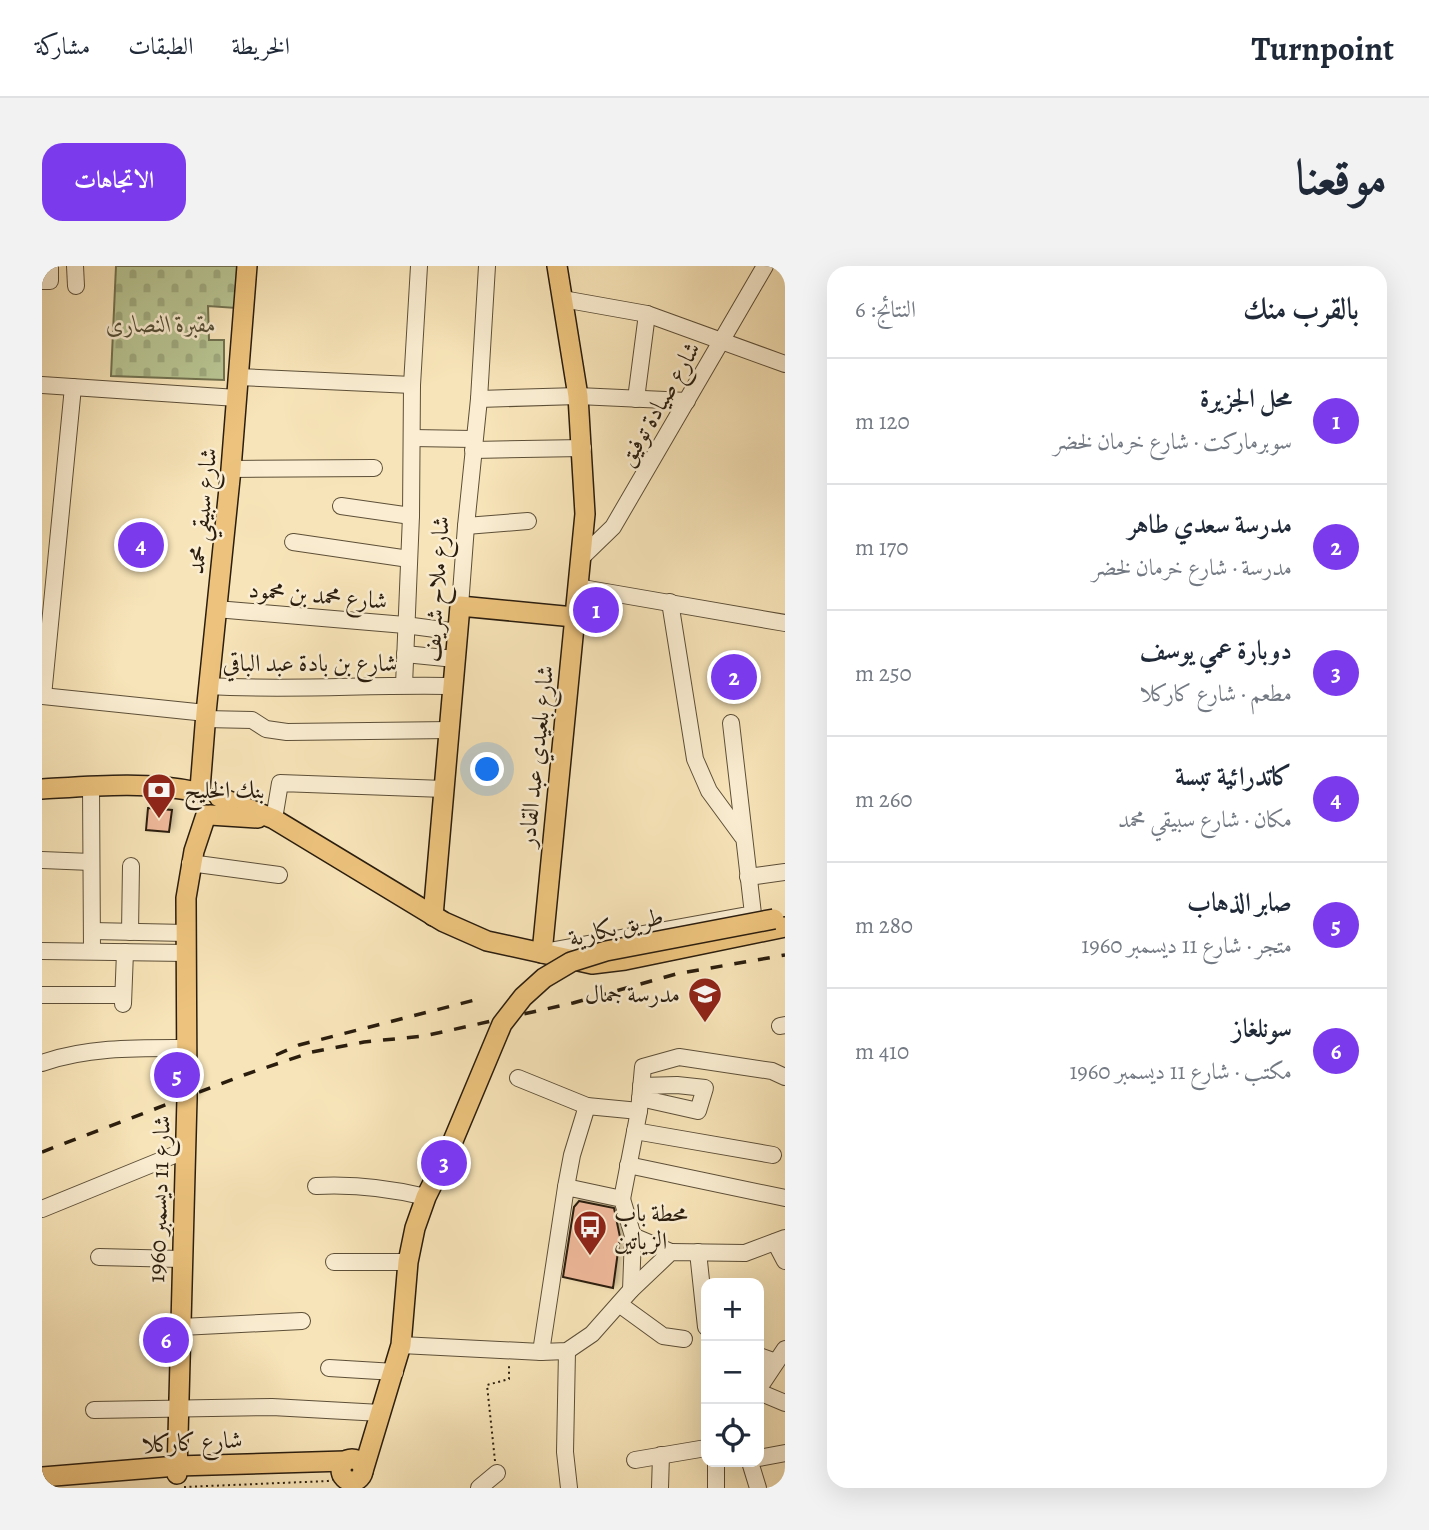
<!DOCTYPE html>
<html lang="ar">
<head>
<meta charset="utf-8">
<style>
  body { margin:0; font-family:Alegreya,Amiri,serif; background:#f2f2f3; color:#1f2937; direction:rtl }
  .controls { position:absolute; right:21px; bottom:21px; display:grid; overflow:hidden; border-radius:14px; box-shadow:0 7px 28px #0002 }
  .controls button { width:63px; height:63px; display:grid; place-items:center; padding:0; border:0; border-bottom:2px solid #e0e1e3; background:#fff; color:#1f2937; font:35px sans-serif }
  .you { position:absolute; left:446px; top:504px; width:24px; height:24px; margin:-18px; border:5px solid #fff; border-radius:50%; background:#1a73e8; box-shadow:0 0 0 10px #1a73e833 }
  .badge { display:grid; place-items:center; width:46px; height:46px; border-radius:50%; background:#7c3aed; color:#fff; font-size:23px; font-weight:700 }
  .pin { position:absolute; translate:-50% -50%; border:4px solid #fff; box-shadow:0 2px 7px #0006 }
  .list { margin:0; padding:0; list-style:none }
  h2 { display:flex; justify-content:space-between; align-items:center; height:91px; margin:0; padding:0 28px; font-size:30px }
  h2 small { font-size:23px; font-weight:400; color:#747a83 }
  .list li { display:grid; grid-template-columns:46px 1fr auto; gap:21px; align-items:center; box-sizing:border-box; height:126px; padding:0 28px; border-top:2px solid #e0e1e3 }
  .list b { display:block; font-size:26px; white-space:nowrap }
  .list p { margin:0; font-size:23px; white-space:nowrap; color:#747a83 }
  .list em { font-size:23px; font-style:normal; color:#747a83 }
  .icon { flex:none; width:38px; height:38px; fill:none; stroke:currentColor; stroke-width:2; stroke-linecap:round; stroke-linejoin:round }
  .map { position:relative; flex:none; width:743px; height:1222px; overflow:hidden; direction:ltr; border-radius:21px }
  header { display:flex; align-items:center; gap:42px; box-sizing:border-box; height:98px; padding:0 35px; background:#fff; border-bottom:2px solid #e0e1e3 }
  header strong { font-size:33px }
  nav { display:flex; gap:38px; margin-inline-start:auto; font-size:24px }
  .intro { display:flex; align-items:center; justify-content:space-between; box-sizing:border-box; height:168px; padding:0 42px }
  h1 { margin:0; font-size:49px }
  .button { padding:18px 32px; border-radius:21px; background:#7c3aed; color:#fff; font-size:24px; font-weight:700 }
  main { display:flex; gap:42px; padding:0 42px }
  aside { flex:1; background:#fff; border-radius:21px; box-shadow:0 7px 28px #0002 }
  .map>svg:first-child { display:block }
</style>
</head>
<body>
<header>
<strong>Turnpoint</strong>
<nav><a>الخريطة</a><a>الطبقات</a><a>مشاركة</a></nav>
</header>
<div class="intro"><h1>موقعنا</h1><a class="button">الاتجاهات</a></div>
<main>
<aside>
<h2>بالقرب منك<small>النتائج: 6</small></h2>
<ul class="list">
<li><span class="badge">1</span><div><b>محل الجزيرة</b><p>سوبرماركت · شارع خرمان لخضر</p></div><em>120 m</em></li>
<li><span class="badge">2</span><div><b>مدرسة سعدي طاهر</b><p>مدرسة · شارع خرمان لخضر</p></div><em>170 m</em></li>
<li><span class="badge">3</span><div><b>دوبارة عمي يوسف</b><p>مطعم · شارع كاركلا</p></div><em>250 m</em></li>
<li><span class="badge">4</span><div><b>كاتدرائية تبسة</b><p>مكان · شارع سبيقي محمد</p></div><em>260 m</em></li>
<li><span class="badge">5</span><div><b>صابر الذهاب</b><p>متجر · شارع 11 ديسمبر 1960</p></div><em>280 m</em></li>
<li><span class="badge">6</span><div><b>سونلغاز</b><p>مكتب · شارع 11 ديسمبر 1960</p></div><em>410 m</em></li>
</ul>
</aside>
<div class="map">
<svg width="743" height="1222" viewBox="0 0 743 1222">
  <defs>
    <pattern id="cemetery-stones" width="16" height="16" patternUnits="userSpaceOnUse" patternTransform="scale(1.75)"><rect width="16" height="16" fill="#b8c593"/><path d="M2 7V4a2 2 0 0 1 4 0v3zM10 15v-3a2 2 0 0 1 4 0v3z" fill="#9ea97e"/></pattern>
    <filter id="shadow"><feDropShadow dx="3" dy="-3" stdDeviation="3.5" flood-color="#0004"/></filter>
  </defs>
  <rect width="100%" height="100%" fill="#f7e4b8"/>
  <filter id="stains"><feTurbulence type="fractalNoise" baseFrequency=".00286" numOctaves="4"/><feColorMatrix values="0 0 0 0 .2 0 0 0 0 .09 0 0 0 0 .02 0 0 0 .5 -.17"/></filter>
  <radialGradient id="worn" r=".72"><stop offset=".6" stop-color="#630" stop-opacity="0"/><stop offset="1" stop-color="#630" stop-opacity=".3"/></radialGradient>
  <polygon fill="url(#cemetery-stones)" stroke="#717150" stroke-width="2" points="74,0 195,0 194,42 166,40 167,74 182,74 182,114 69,110"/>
  <g fill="#efb99b" stroke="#2a1d0e" stroke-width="2" filter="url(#shadow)">
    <polygon points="106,542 130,544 127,566 104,564"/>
    <polygon points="537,935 572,942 578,971 571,1022 521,1011 532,941"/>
    <polygon points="127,1054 126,1094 115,1093 117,1055"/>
  </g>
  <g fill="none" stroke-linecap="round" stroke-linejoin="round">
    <g stroke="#5d4f38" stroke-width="18">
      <g id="minor">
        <polyline points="33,0 34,20"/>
        <polyline points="0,15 8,15 8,0"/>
        <polyline points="521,33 605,48 743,98"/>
        <polyline points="196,111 370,119"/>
        <polyline points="0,119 195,132"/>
        <polyline points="437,133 536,130 645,135"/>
        <polyline points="594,133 605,48"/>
        <polyline points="370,172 431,173"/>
        <polyline points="431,184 541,182"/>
        <polyline points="189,203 332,202"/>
        <polyline points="299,240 369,250"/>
        <polyline points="424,260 486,255"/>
        <polyline points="251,276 367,293"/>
        <polyline points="540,291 571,261 723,0"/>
        <polyline points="535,321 743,357"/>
        <polyline points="628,336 653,493 667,525 700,570"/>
        <polyline points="418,340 424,260 437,133 445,0"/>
        <polyline points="174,343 363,359 416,366"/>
        <polyline points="363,388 413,393"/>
        <polyline points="362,419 369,250 370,119 377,0"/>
        <path d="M166 420C248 425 330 418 411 420"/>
        <polyline points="0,430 164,447"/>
        <polyline points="1,430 31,121"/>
        <polyline points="163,453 210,454 224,463 245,466 408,464"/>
        <polyline points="49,520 50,685"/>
        <polyline points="232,553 238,517 402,523"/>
        <polyline points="0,594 49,596"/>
        <polyline points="148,597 237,609"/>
        <polyline points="706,611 743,606"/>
        <polyline points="50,665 144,667"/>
        <polyline points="88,666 89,600"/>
        <polyline points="0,685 144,687"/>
        <polyline points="507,685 711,648 689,457"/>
        <polyline points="0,729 81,729"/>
        <polyline points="81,738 83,686"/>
        <polyline points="738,760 743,759"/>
        <path d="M0 797C45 781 96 782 143 782"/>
        <polyline points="476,812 545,840"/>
        <polyline points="598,832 656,845 663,822 635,819 599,820"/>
        <polyline points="593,865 731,889"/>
        <polyline points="586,899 743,932"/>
        <path d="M274 920C312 918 347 922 384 931"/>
        <polyline points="524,921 530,889 545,840 597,845"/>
        <polyline points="580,933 597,845 601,801 637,791 730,805 743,811"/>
        <polyline points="0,943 142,885"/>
        <polyline points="591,970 629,986"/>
        <polyline points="733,976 743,995"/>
        <polyline points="656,986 664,1061"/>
        <polyline points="57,991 139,993"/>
        <polyline points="292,996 366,996"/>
        <polyline points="577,1038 621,1070 642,1073"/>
        <polyline points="139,1061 260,1055"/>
        <polyline points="359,1079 499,1086 525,1085 550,1068 589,1024 629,986 703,987 743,972"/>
        <polyline points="525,1085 523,1186 527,1222"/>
        <polyline points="499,1086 524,921 580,933 591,970 589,1024"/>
        <polyline points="717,1090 734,1096"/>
        <polyline points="287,1102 353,1106"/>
        <polyline points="717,1122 743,1083"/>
        <polyline points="717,1126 743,1137"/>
        <polyline points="52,1144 230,1141 339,1147"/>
        <polyline points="717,1192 743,1187"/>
        <polyline points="593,1194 664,1182"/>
        <polyline points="674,1196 674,1222"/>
        <polyline points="708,1196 716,1222"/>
        <polyline points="437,1222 455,1207"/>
        <polyline points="618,1222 619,1189"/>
      </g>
    </g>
    <g stroke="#2a1d0e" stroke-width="22">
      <g id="major">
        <path d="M0 523C51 520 105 515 155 526"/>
        <polyline points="158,523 164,447 189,203 205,0"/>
        <polyline points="177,531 232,553 402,656 445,675 500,687 543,248 536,130 515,0"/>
        <polyline points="168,549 216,552"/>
        <polyline points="391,650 418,340 532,351"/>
        <polyline points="500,687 550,698 583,694 743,661"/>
        <circle cx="310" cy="1204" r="11"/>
        <polyline points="321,1205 359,1079 366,996 373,962 384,931 408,882"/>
        <polyline points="135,1208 145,832 144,632 152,585 164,549"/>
        <polyline points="0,1211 135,1200 303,1195"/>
      </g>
    </g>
    <g stroke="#2a1d0e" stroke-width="2" stroke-dasharray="2 3.5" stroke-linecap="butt">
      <polyline points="453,1195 445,1119 467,1113 467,1099"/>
      <polyline points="142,1221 286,1215 301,1211"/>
    </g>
    <use href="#minor" stroke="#faedd1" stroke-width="16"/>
    <use href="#major" stroke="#ecc27c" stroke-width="19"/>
    <g stroke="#2a1d0e" stroke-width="3.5" stroke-dasharray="12 12" stroke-linecap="butt">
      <polyline points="234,789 257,779 433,734"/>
      <polyline points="0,886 202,809 270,786 322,776 382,770 531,737 634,708 743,689"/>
    </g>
    <g stroke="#2a1d0e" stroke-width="22" stroke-linecap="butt">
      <polyline id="major-bridge" points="408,882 460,758 481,731 502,712 529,696 564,685 732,653"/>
    </g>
    <use href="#major-bridge" stroke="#ecc27c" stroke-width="19"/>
  </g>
  <defs>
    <g id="bank-pin" transform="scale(1.75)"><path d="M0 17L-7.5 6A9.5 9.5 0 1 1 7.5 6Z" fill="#8f2418" stroke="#faedd1"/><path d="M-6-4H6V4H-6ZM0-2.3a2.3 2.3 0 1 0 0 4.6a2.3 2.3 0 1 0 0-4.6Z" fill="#fff"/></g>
    <g id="school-pin" transform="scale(1.75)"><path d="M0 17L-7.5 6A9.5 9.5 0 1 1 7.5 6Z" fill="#8f2418" stroke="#faedd1"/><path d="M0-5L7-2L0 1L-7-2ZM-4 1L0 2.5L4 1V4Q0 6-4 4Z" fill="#fff"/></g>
    <g id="bus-pin" transform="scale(1.75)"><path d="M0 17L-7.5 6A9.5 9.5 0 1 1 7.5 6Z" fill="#8f2418" stroke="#faedd1"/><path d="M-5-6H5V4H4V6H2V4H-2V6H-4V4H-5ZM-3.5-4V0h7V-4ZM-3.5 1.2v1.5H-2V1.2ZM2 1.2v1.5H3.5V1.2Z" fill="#fff"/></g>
  </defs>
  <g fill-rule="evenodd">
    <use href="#bank-pin" x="117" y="524"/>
    <use href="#school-pin" x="663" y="728"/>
    <use href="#bus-pin" x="548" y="961"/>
  </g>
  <g text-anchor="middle" stroke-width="5" stroke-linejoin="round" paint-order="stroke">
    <g font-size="24" font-style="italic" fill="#554f36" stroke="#faedd1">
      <text x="119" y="66">مقبرة النصارى</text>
    </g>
    <g font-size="24" fill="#2a1d0e" stroke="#faedd1">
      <text transform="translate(617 138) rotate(-60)" y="8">شارع صيادة توفيق</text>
      <text transform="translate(160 245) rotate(-84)" y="8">شارع سبيقي محمد</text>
      <text transform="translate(394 323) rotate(-86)" y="8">شارع ملاح شريف</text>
      <text transform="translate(276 329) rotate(5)" y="8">شارع محمد بن محمود</text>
      <text x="268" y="405">شارع بن بادة عبد الباقي</text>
      <text transform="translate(494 490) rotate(-84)" y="8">شارع بلعيدي عبد القادر</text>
      <text transform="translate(574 661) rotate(-14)" y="8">طريق بكارية</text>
      <text transform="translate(117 933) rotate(-88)" y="8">شارع 11 ديسمبر 1960</text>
      <text transform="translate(150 1176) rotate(-3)" y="8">شارع كاركلا</text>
    </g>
    <g font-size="24" fill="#2a1d0e" stroke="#faedd1" text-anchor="start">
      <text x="142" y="532">بنك الخليج</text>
      <text x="638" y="736" text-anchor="end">مدرسة جمال</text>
      <text x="572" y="955">محطة باب<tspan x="572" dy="28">الزياتين</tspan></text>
    </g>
  </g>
  <rect width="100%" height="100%" filter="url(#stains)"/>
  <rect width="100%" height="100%" fill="url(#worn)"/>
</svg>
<div class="controls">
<button>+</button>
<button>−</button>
<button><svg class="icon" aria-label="locate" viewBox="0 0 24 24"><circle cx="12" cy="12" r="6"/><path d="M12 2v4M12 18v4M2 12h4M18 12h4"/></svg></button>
</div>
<div class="you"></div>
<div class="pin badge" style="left:554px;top:344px">1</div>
<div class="pin badge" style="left:692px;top:411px">2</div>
<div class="pin badge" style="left:402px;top:897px">3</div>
<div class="pin badge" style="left:99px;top:279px">4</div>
<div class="pin badge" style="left:135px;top:809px">5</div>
<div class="pin badge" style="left:124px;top:1074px">6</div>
</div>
</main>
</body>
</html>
